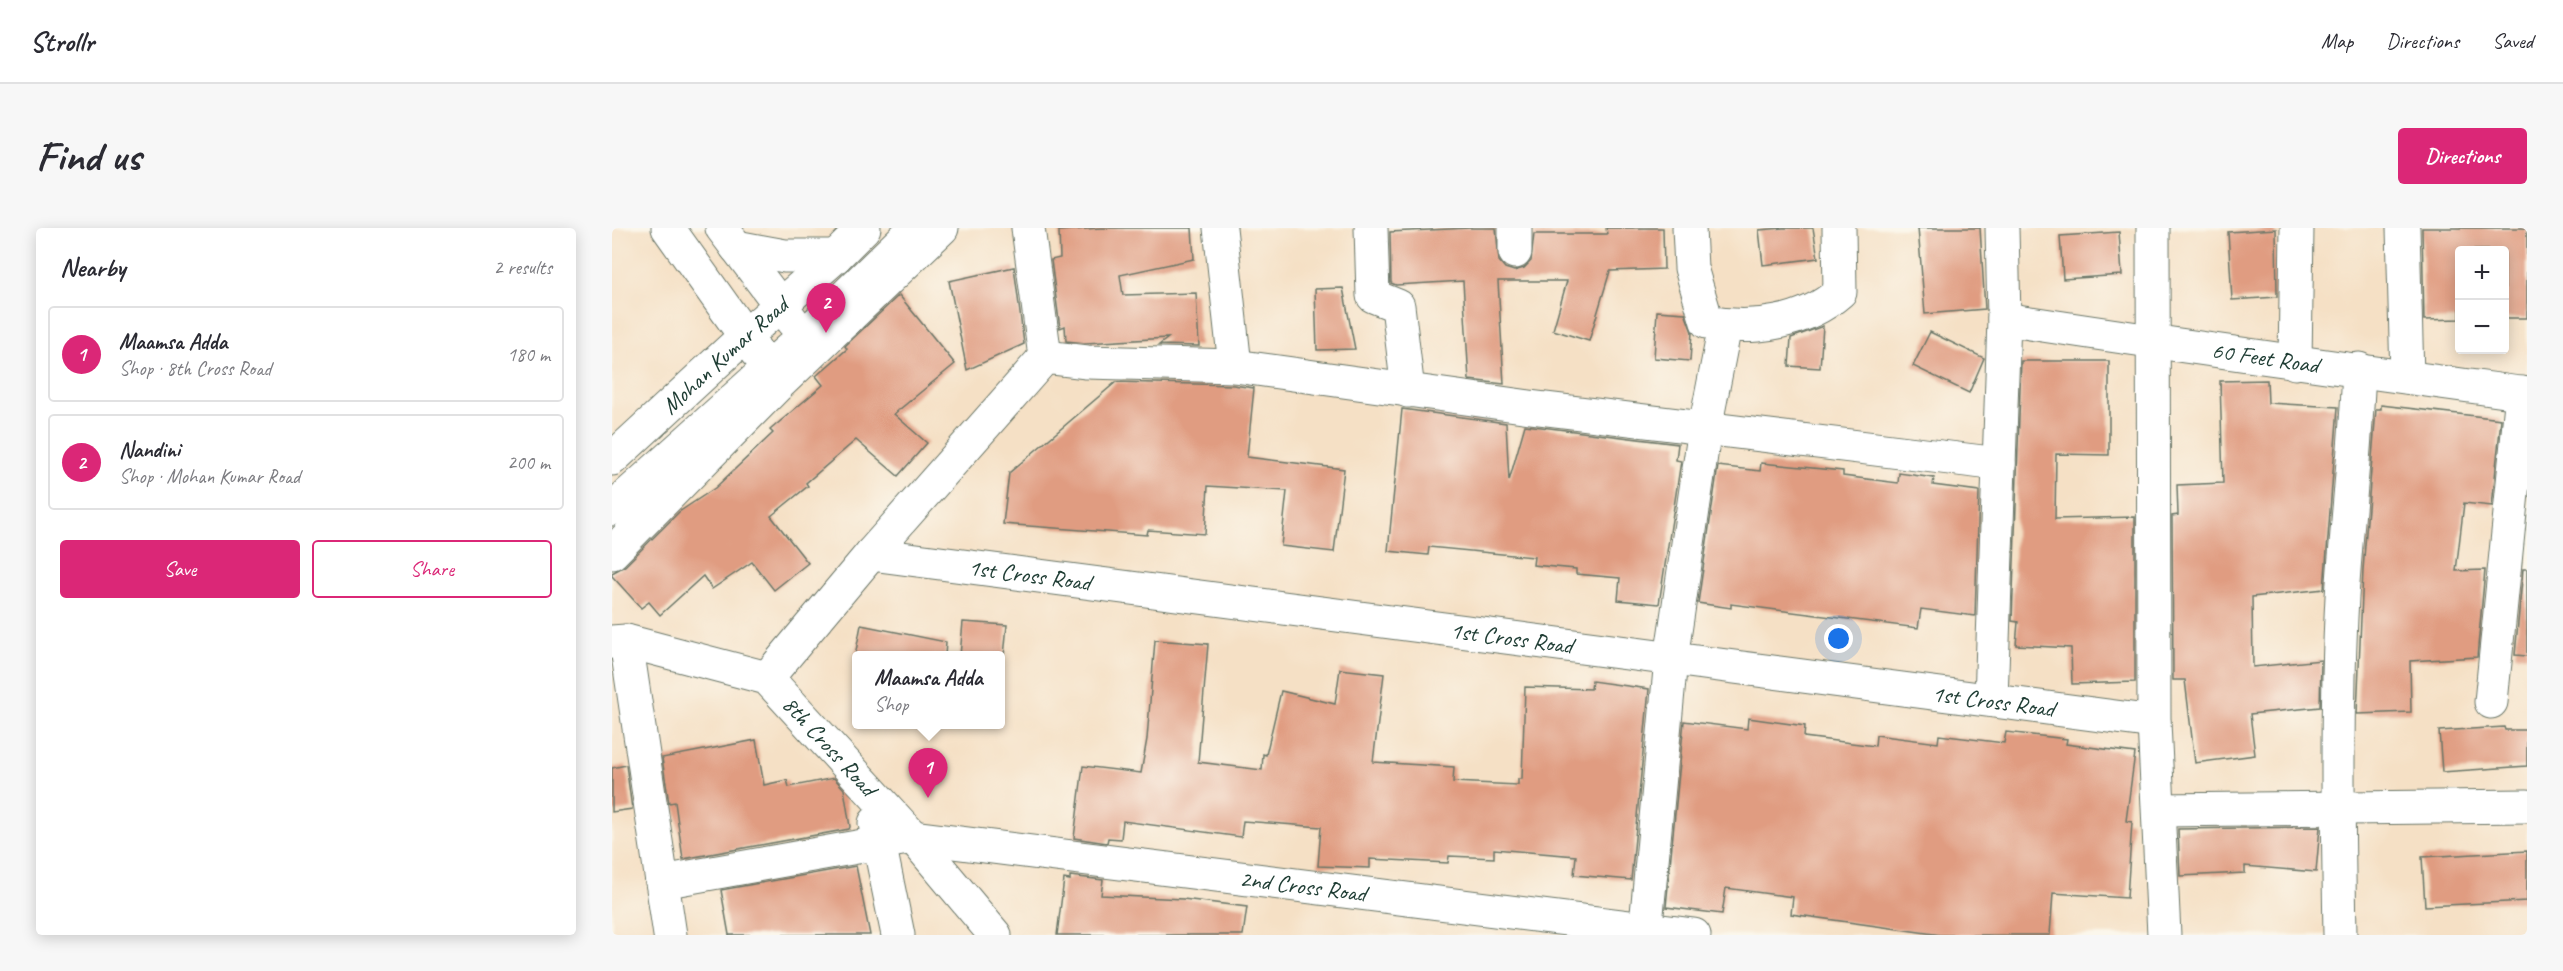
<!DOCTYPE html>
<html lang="en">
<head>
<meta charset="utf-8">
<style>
  body { margin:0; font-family:Caveat,sans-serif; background:#f7f7f7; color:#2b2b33 }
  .controls { position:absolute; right:18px; top:18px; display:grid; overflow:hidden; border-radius:6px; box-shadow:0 3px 15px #0003 }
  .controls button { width:54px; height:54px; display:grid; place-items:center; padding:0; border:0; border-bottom:2px solid #e1e1e2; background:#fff; color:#2b2b33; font:30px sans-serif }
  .you { position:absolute; left:1227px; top:411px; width:21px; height:21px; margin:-15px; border:4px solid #fff; border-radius:50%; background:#1a73e8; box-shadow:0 0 0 9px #1a73e833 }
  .badge { display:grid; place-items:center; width:39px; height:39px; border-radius:50%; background:#db2777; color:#fff; font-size:20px; font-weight:700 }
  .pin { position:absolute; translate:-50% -50px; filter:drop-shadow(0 2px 3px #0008) }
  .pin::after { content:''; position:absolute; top:32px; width:21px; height:18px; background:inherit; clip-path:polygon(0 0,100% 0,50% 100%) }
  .popup { position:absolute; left:240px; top:423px; width:153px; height:78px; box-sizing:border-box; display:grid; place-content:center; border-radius:6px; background:#fff; filter:drop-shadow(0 2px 4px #0005); font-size:20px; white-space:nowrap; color:#7c7c81 }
  .popup b { font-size:22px; color:#2b2b33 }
  .popup::after { content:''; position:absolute; left:50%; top:100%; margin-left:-12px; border:12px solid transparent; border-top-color:#fff }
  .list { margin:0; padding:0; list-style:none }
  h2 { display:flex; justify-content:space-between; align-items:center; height:78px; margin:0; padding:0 24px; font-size:26px }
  h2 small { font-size:20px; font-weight:400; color:#7c7c81 }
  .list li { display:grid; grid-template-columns:39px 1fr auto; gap:18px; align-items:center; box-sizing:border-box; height:96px; margin:0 12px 12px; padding:0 12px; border:2px solid #e1e1e2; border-radius:6px }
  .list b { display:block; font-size:22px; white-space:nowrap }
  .list p { margin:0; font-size:20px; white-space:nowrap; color:#7c7c81 }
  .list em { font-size:20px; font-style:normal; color:#7c7c81 }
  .actions { display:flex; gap:12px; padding:18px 24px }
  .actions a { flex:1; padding:14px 0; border:2px solid #db2777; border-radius:6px; text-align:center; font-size:21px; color:#db2777 }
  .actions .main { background:#db2777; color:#fff }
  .map { position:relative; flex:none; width:1915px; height:707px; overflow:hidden; border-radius:6px }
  header { display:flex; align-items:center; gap:36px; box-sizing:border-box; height:84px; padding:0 30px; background:#fff; border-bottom:2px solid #e1e1e2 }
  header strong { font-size:28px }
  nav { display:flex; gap:33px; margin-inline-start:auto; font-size:21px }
  .intro { display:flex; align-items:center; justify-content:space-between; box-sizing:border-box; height:144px; padding:0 36px }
  h1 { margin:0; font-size:42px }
  .button { padding:15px 27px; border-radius:6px; background:#db2777; color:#fff; font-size:21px; font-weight:700 }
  main { display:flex; gap:36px; padding:0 36px }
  aside { flex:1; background:#fff; border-radius:6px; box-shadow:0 3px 15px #0003 }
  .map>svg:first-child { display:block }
</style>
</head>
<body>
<header>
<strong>Strollr</strong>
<nav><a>Map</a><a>Directions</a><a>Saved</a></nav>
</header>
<div class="intro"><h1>Find us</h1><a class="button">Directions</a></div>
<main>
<aside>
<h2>Nearby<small>2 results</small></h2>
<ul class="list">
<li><span class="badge">1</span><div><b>Maamsa Adda</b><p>Shop · 8th Cross Road</p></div><em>180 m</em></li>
<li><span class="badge">2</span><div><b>Nandini</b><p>Shop · Mohan Kumar Road</p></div><em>200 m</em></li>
</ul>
<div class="actions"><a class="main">Save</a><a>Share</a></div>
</aside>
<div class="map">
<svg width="1915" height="707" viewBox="0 0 1915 707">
  <rect width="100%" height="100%" fill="#fbf7ec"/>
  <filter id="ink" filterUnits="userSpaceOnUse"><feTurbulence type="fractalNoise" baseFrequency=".0167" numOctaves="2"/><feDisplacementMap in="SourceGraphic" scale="12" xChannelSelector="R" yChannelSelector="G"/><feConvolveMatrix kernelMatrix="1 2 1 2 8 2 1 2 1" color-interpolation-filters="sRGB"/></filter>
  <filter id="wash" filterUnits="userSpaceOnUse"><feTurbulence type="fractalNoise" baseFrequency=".008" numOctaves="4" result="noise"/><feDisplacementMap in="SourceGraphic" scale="24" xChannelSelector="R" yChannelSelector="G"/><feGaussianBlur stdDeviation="1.35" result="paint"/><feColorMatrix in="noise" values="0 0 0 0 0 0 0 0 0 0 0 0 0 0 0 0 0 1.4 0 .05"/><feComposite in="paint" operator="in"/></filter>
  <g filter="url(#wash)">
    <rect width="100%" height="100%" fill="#f5e0c5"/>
    <g id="blocks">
      <g fill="#e09c81">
        <polygon points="488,0 580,0 582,31 508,47 511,67 584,65 587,118 547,117 556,110 474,115 454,113 453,98 448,100 439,32 448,30 447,3"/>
        <polygon points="857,0 884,0 887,33 893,40 902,43 912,40 919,33 922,6 995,6 994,0 1051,0 1052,41 998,43 977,113 941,102 955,53 886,53 892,156 857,152 851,53 784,57 779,55 778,4"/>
        <polygon points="1171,0 1201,0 1206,30 1151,37 1147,2"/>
        <polygon points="1306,0 1368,0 1373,81 1313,86"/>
        <polygon points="1810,0 1915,0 1915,90 1893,90 1893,22 1848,22 1848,91 1812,92"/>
        <polygon points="1664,1 1665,69 1620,72 1616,4"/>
        <polygon points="1507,4 1510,47 1451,51 1448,8"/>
        <polygon points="402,39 412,116 355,142 337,53"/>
        <polygon points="731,60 743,121 705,122 703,61"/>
        <polygon points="287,67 343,136 282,186 315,215 286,248 244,212 194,255 196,258 159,288 196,335 162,362 140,334 100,361 91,348 48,387 37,374 29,380 0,348 0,345 13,338 67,284 103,260 161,205 158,202 211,157 204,148 235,121 233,118"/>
        <polygon points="1045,83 1073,85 1080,104 1078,133 1042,130"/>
        <polygon points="1211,98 1208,140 1177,138 1179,110"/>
        <polygon points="1318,104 1372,130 1357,165 1301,138"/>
        <polygon points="1409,133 1497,133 1497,227 1444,226 1443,291 1523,289 1523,454 1460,456 1459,420 1404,417 1406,394 1400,393"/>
        <polygon points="1655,152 1656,175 1726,179 1712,361 1640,369 1641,439 1709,432 1708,479 1638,486 1643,527 1583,535 1573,452 1561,452 1560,288 1566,287 1565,257 1611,255 1608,153"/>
        <polygon points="504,154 621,157 642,160 635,229 732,241 722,324 669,318 675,263 596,258 593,306 536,302 535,307 391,296 397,245"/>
        <polygon points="1769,177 1889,191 1880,278 1852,275 1844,343 1873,342 1865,429 1798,433 1799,484 1745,486 1751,342 1764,181 1769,181"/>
        <polygon points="790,181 894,195 897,253 913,197 1066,216 1064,232 1069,233 1047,376 1006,372 1008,350 964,346 964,341 921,337 922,329 817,319 816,327 776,323"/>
        <polygon points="1149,235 1231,243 1231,248 1286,255 1287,245 1322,250 1321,257 1367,263 1363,388 1309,381 1306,400 1119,376 1119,380 1086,375 1106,238 1148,243"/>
        <polygon points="1911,341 1915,341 1915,428 1903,427"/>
        <polygon points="351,394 395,397 392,428 348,428"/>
        <polygon points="249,397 334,414 333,428 243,428"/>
        <polygon points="543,412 596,416 586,534 650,542 651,526 654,527 669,463 723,476 728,441 772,446 761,534 842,539 841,554 906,557 906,551 910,551 913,459 979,461 980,453 1037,461 1019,652 962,647 964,628 882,621 882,630 837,628 836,635 758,631 758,640 706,638 709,599 631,593 629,609 511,593 509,611 496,610 495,615 462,610 471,538 529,545 535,511"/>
        <polygon points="1136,490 1193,498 1192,509 1263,518 1264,507 1326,515 1327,507 1392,515 1394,504 1455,511 1454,516 1523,525 1514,593 1520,594 1515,670 1441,665 1438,707 1329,707 1179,686 1181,669 1114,660 1110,686 1054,679 1072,493 1135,501"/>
        <polygon points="1892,499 1893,502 1915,502 1915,538 1830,544 1827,503"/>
        <polygon points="144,512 152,557 175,552 177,559 222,550 232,561 238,599 237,601 71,631 63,574 57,575 50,530"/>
        <polygon points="14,537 20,581 0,584 0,540"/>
        <polygon points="1708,599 1704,644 1633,638 1633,645 1568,648 1566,601"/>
        <polygon points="1915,623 1915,673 1813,678 1810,629"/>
        <polygon points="244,638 258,707 117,707 109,662"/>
        <polygon points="458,648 491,652 489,667 571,671 635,679 631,707 445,707 452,651 458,652"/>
      </g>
    </g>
  </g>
  <g filter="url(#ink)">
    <use href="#blocks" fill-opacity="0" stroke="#6a7667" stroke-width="1.5"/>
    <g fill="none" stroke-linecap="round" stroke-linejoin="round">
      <g stroke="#6a7667" stroke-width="35">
        <g id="minor">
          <polyline points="416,0 433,129"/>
          <polyline points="608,0 623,138"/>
          <polyline points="759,0 761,68 786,78 796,163"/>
          <path d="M1077 0 1079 40 1095 94C1141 103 1193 95 1228 64L1227 0"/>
          <polyline points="1541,0 1542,494 1552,707"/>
          <polyline points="1791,0 1795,149"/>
          <polyline points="903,24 903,0"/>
          <path id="s1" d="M1392 91C1566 118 1741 142 1915 166"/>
          <polyline points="1683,135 1685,0"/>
          <polyline points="0,325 169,154 330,0"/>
          <path id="s2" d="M259 326 1542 494"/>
          <polyline points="14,413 58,707"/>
          <path id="s3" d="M0 414 14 413 155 450 301 609 383 707"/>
          <polyline points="155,450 259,326 433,129 475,134 623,138 918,179 1387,236"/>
          <polyline points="1379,472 1392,91 1390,0"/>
          <polyline points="1879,474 1910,165"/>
          <polyline points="1547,582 1915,578"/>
          <polyline points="263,595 286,707"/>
          <path id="s4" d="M50 654 301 609 1082 707"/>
          <polyline points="1033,707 1059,431 1093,200 1113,98"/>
          <path d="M1728 707C1726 595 1724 481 1730 369 1735 293 1744 218 1747 141"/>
        </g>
      </g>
      <g stroke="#6a7667" stroke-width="35">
        <g id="tertiary">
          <polyline points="56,0 145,125"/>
          <polyline points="110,0 181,94"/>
          <polyline points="124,19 173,28 224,28"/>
          <path id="s5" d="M0 231 132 109 224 28 252 0"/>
          <polyline points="0,281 192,108 303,0"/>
        </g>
      </g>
      <use href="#minor" stroke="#fff" stroke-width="33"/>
      <use href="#tertiary" stroke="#fff" stroke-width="33"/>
    </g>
  </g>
  <g text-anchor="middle" stroke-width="4.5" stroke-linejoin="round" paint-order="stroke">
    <g font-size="24" fill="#1f3d34" stroke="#fbf7ec">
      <text dy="8" stroke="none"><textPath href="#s5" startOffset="153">Mohan Kumar Road</textPath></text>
      <text dy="8" stroke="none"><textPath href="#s1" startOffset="264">60 Feet Road</textPath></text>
      <text dy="8" stroke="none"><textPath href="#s2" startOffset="160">1st Cross Road</textPath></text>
      <text dy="8" stroke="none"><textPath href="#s2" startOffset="646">1st Cross Road</textPath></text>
      <text dy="8" stroke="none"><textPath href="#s2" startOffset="1132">1st Cross Road</textPath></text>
      <text dy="8" stroke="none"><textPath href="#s3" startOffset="252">8th Cross Road</textPath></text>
      <text dy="8" stroke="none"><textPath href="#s4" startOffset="648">2nd Cross Road</textPath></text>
    </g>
  </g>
</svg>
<div class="controls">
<button>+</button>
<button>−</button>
</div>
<div class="you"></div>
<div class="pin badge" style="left:316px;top:570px">1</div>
<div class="popup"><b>Maamsa Adda</b>Shop</div>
<div class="pin badge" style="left:214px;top:105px">2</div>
</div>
</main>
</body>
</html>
